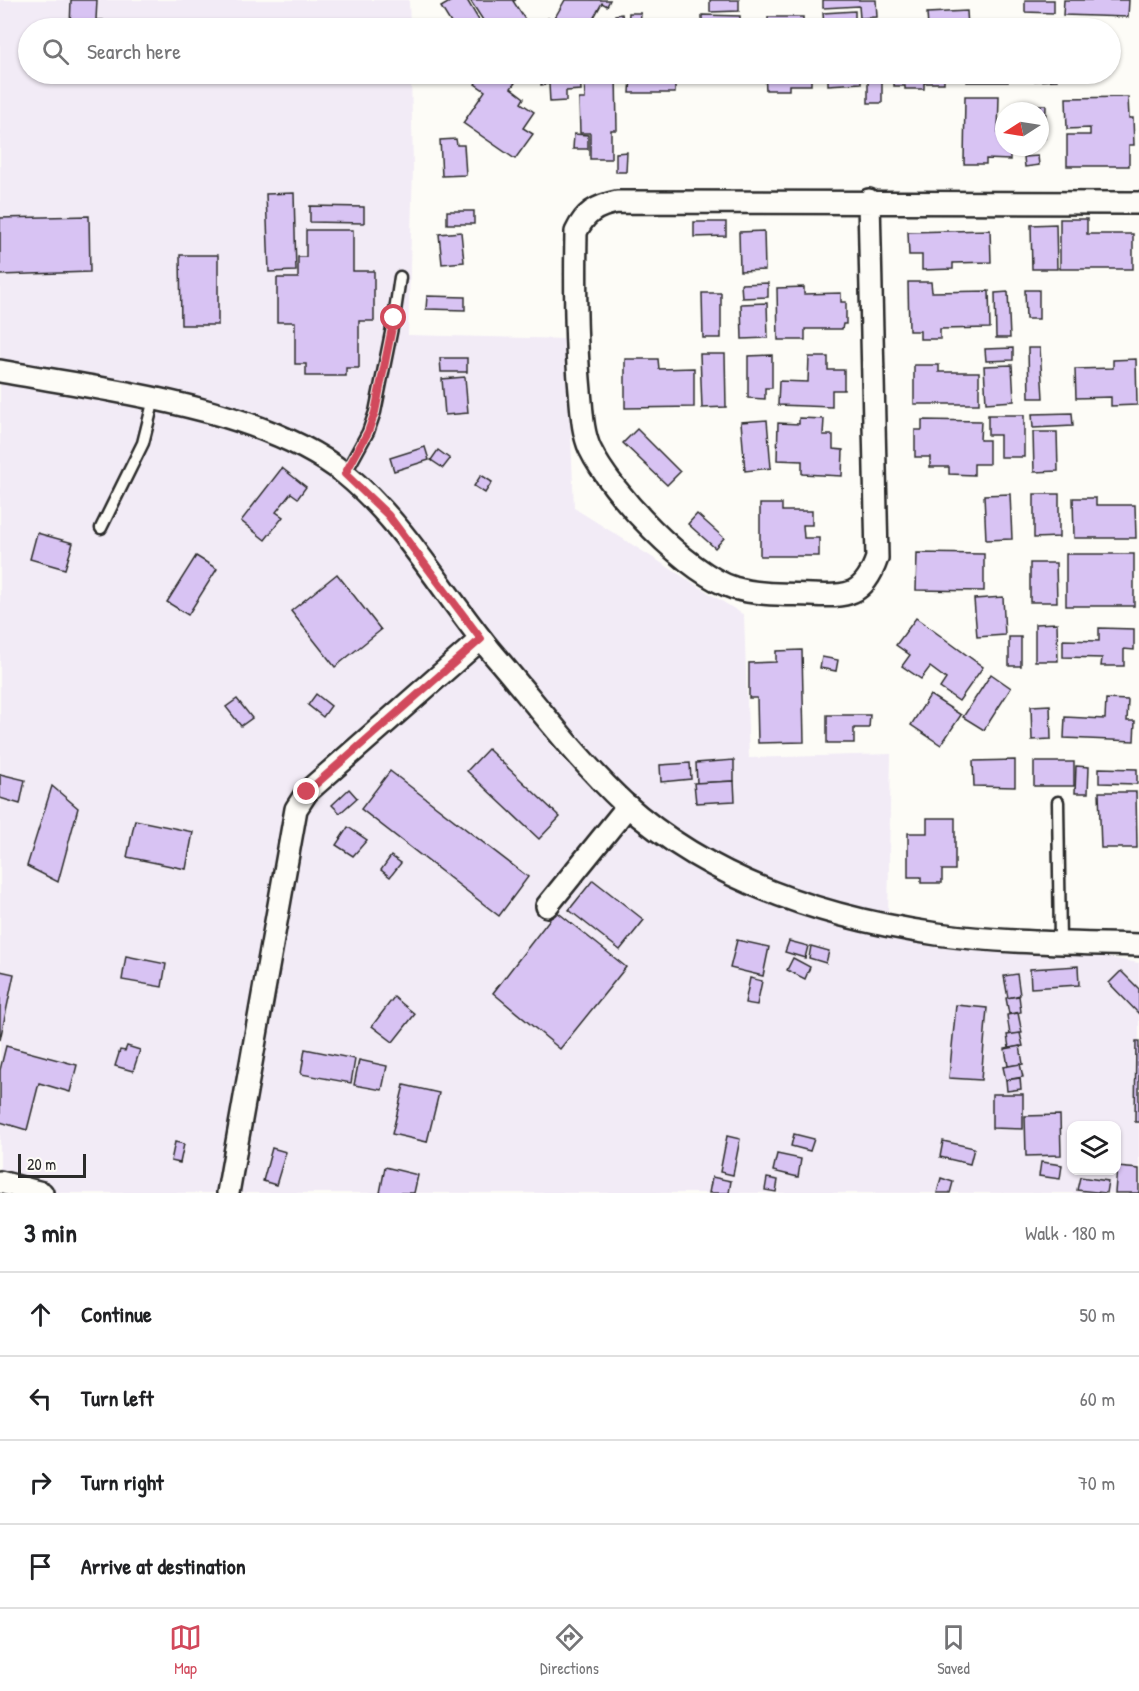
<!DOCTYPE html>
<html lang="en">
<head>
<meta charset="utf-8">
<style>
  body { margin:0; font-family:"Patrick Hand",sans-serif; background:#f6f6f6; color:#202124 }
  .controls { position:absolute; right:18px; bottom:18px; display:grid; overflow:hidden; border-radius:12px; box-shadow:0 2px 4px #0004 }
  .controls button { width:54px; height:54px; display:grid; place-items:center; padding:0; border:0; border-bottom:2px solid #e0e0e0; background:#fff; color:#202124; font:30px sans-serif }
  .compass { position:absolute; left:995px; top:102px; width:54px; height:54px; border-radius:50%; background:#fff; box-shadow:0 2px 4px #0004; rotate:258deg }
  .scale { position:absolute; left:18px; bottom:15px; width:68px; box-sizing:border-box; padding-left:6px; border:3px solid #2b2b2b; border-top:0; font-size:16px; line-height:21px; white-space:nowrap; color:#2b2b2b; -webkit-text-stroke:4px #fdfcf7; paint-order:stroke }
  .stop { position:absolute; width:18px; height:18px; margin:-14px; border:4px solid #d1495b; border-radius:50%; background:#fff }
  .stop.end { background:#d1495b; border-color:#fff; box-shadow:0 2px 6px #0008 }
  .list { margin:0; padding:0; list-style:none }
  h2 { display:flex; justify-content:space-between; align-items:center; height:78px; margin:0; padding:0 24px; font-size:26px }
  h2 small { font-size:20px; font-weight:400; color:#757577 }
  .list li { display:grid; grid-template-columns:39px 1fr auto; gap:18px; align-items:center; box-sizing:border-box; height:84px; padding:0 24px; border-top:2px solid #e0e0e0 }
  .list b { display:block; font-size:22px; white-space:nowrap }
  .list em { font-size:20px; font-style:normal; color:#757577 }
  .icon { flex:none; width:33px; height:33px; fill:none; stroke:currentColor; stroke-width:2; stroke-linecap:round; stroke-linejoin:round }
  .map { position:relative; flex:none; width:1139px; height:1193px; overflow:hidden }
  .search { position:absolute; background:#fff; box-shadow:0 2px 4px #0004; left:18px; right:18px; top:18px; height:66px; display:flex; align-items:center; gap:15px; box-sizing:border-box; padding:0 21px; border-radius:33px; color:#757577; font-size:22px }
  .sheet { height:414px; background:#fff }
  nav { display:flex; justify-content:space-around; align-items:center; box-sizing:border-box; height:84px; border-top:2px solid #e0e0e0; background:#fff; font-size:16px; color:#757577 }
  nav a { display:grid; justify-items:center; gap:3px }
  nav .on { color:#d1495b }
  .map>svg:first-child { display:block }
</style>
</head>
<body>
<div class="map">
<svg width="1139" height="1193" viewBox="0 0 1139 1193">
  <rect width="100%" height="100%" fill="#fdfcf7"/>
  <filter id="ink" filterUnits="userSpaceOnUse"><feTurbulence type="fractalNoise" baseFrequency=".0167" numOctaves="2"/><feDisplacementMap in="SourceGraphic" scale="12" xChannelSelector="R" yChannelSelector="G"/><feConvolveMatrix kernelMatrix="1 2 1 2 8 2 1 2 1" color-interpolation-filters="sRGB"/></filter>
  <g filter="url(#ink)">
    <path fill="#f2ebf6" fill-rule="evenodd" d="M0 0H409L410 28H28V74H411L413 168 408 335 567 339 574 508 744 615 749 758 891 754 888 918 1139 963V1193H0ZM1072 1126H1116V1170H1072Z"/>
    <g fill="#d8c3f3" stroke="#2b2b2b" stroke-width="1.5">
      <polygon points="71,0 97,0 96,20 103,20 103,28 70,28"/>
      <polygon points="453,0 467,0 483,27 454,28 441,7"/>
      <polygon points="470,0 516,0 513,1 526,21 513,28 488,28"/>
      <polygon points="565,0 610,0 607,6 602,3 588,28 542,28 548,18 553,21"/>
      <polygon points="710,0 739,0 739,11 710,12"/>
      <polygon points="823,0 876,0 877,17 860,18 859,6 823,8"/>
      <polygon points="1025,0 1054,0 1054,13 1025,12"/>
      <polygon points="1064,0 1129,0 1128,17 1063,15"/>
      <polygon points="855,11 855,28 824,28 823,13"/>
      <polygon points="967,11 968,28 928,28 927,13"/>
      <polygon points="629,13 641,13 640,28 628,28"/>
      <polygon points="622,14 624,28 597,28 616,26 615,15"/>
      <polygon points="702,15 740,16 740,28 702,28"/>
      <rect x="768" y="17" width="35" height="11"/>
      <polygon points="1030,21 1071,23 1071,28 1030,28"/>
      <polygon points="482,74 501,74 515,83 511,88 524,98 521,103 534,112 523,128 533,134 515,159 463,123 485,91 475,84"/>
      <polygon points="541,74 580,74 581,90 566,91 566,101 550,102 549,84 541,85"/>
      <polygon points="584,74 616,74 617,130 611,130 611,159 590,159 590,133 580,133 579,99 585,99"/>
      <polygon points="631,74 675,74 675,93 630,93"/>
      <polygon points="705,74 744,74 744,77 705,79"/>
      <polygon points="765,74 811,74 811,85 789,85 789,90 766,90"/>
      <polygon points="828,74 861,74 861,83 828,85"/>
      <rect x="868" y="74" width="14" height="29"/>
      <polygon points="894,74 944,74 944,83 924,83 924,89 905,89 905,86 894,86"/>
      <polygon points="967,74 1007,74 1008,82 967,82"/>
      <polygon points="1031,74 1056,74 1057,80 1031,81"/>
      <polygon points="965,96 999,96 998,134 1004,134 1004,147 1010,147 1010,160 986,159 986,164 964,164"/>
      <polygon points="1128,97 1129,118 1133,118 1134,145 1129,145 1129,166 1067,166 1067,135 1090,135 1090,128 1067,129 1066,98"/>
      <polygon points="1025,105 1046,105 1045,138 1040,137 1040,111 1024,111"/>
      <polygon points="574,134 588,135 588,149 573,149"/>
      <polygon points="456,139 457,145 464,145 466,175 442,176 440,140"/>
      <polygon points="627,152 626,172 616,172 616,153"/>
      <polygon points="1038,156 1039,165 1025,167 1024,157"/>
      <polygon points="294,193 296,271 269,272 266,194"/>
      <polygon points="310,206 364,207 364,223 310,222"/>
      <rect x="447" y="211" width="27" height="13"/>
      <polygon points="89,216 90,272 0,275 0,218"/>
      <polygon points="1060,219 1087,219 1087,234 1133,234 1133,269 1060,269"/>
      <polygon points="694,222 726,222 726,236 694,237"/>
      <polygon points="1056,224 1057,269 1032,269 1031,225"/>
      <polygon points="306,230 353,230 353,271 374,271 374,321 359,321 359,368 346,368 346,376 306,376 306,364 295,364 295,322 277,322 277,278 298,278 298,257 306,257"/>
      <polygon points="990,230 991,262 953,263 953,269 922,270 922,255 909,255 908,232"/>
      <polygon points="764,231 765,270 740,271 739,232"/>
      <polygon points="461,232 464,262 442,264 439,234"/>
      <polygon points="180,255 218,255 218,325 181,325"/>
      <polygon points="908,282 931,282 932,292 989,291 990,328 940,329 940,339 920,339 920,331 909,331"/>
      <polygon points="768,283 768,297 742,298 741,284"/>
      <polygon points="804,287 804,294 841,293 841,302 846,302 846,324 843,324 842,329 805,329 805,340 778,340 777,288"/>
      <polygon points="1025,290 1039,290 1039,319 1026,319"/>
      <polygon points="1008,292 1010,338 996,338 995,293"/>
      <polygon points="702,293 721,293 721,338 703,338"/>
      <polygon points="427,296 465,297 465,310 426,309"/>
      <polygon points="767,303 768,338 742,339 741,304"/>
      <polygon points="1013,348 1013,360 986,361 985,349"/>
      <polygon points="1028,348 1040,348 1043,398 1029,398"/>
      <polygon points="700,354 725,354 726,407 702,408"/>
      <polygon points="772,355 772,388 765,388 765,399 748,398 748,356"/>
      <polygon points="809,357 828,357 828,370 844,370 844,390 832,390 832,407 778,405 779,381 808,382"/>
      <polygon points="440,358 467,358 467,372 441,372"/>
      <polygon points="625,359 658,359 659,369 694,368 694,407 625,408"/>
      <polygon points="1136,359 1137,405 1111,406 1111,397 1076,398 1075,369 1113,368 1113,360"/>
      <polygon points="914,365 939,365 939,372 979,372 979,404 914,404"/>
      <polygon points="1012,365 1014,401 986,403 984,366"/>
      <polygon points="465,377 468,413 445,415 442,379"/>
      <polygon points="1072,413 1073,426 1033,428 1032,414"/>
      <polygon points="988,415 1024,415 1024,457 1000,457 1000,435 988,435"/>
      <polygon points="799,418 824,419 823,435 833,435 833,449 843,450 842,476 802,474 802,461 777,460 778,423 799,424"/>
      <polygon points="767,420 771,468 745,471 741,422"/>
      <polygon points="922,420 981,421 980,440 989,440 989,464 974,464 974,475 949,474 949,467 930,467 930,457 915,457 915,430 922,430"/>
      <polygon points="637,429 680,472 667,485 623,443"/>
      <polygon points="1033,432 1057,432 1058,471 1034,472"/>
      <polygon points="425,447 429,460 394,471 390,458"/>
      <polygon points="438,450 450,459 443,468 431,460"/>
      <polygon points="282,468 306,487 298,498 291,493 276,512 283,517 265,540 241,521"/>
      <polygon points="481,475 492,482 485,493 474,486"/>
      <polygon points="1010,494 1012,539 986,540 984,495"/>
      <polygon points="1034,494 1059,494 1059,537 1034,538"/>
      <polygon points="1073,498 1096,498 1096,505 1135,505 1136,538 1074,538"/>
      <polygon points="760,504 782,504 782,511 812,511 812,525 803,525 804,538 819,538 819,556 760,556"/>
      <polygon points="697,514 724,538 715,548 688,524"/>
      <polygon points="37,533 73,543 65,569 30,559"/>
      <polygon points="917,553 984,554 984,591 916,590"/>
      <rect x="1066" y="554" width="68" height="52"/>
      <polygon points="196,556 217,569 188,615 167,602"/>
      <polygon points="1030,563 1056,563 1057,602 1030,602"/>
      <polygon points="337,574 381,630 335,667 291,611"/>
      <polygon points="1003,597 1005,635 977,637 974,599"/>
      <polygon points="916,618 983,667 959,701 940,688 946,679 930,667 921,679 902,666 910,655 896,645"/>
      <polygon points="1057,623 1058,661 1035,661 1035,624"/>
      <polygon points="1099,628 1134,629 1134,650 1124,649 1124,666 1101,666 1102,658 1063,657 1063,640 1099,641"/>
      <rect x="1009" y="637" width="12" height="29"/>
      <polygon points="802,650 804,742 758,743 757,698 749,698 749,663 776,662 776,651"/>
      <polygon points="822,657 838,660 836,671 820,668"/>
      <polygon points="991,674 1011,688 984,730 963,717"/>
      <polygon points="316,694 331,706 323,717 308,705"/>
      <polygon points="930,695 961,715 941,745 911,725"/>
      <polygon points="237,699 252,718 241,726 226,707"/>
      <polygon points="1106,699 1128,700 1127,721 1135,721 1134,741 1064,738 1065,717 1105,719"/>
      <polygon points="1050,705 1051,739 1032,740 1031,706"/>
      <polygon points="827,715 870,715 869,728 854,728 854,743 827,743"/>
      <polygon points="488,749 560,817 539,839 467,771"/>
      <polygon points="734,760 734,781 697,783 696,763"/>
      <polygon points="1015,760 1015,787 974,786 973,761"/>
      <rect x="1034" y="762" width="40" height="24"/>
      <polygon points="690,763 691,779 661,782 660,765"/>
      <polygon points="1076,766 1089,767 1088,793 1075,793"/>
      <polygon points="1099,768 1137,769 1137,784 1099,783"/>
      <polygon points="390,771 528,877 499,916 361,809"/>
      <polygon points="0,774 25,780 20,804 0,798"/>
      <polygon points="734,781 735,801 696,803 694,783"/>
      <polygon points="52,786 78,808 58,882 27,866"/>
      <polygon points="349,789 357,798 340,813 332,805"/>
      <polygon points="1099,792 1136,792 1137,848 1101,848"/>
      <polygon points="927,818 955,818 955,870 942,870 942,883 921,883 921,877 908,877 908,833 927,833"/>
      <polygon points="135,820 193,832 186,869 127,857"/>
      <polygon points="348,827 367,840 353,856 336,845"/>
      <polygon points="391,856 401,863 390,877 381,870"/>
      <polygon points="593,880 644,920 620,950 569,910"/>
      <polygon points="556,911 626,967 560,1049 493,993"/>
      <polygon points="737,940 769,947 763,976 730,968"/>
      <polygon points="789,941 808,946 805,958 785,952"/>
      <polygon points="811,946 829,951 826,963 809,958"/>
      <polygon points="126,956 166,964 162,987 122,980"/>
      <polygon points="793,958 810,967 805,979 787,970"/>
      <polygon points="1078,966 1079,985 1031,988 1030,969"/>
      <polygon points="0,971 14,974 0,1040"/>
      <polygon points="1121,971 1139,989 1139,1014 1109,983"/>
      <polygon points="1017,974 1020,995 1008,998 1004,976"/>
      <polygon points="750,978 762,981 757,1005 745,1003"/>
      <polygon points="1019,996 1021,1012 1009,1014 1006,998"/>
      <polygon points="394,997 415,1014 393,1042 372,1026"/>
      <polygon points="956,1005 987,1008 981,1080 949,1078"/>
      <polygon points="1018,1013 1022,1033 1010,1035 1007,1015"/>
      <polygon points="1020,1033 1023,1046 1009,1048 1007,1035"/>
      <polygon points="1136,1041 1139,1041 1139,1122 1135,1122"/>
      <polygon points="6,1046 77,1065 70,1092 39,1083 27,1130 0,1122 0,1070"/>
      <polygon points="127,1046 140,1050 133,1071 115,1066 120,1050 125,1051"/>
      <polygon points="1020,1046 1023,1064 1008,1066 1005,1049"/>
      <polygon points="305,1049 355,1059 351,1083 301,1074"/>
      <polygon points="359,1060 387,1066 382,1090 354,1085"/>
      <polygon points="1020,1064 1023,1077 1006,1080 1003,1067"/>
      <polygon points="1020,1078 1021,1089 1007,1091 1006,1080"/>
      <polygon points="404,1085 439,1093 427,1142 392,1134"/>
      <polygon points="992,1094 1023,1094 1023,1129 992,1128"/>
      <polygon points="1060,1115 1061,1155 1026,1156 1025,1116"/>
      <polygon points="794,1134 814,1139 810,1151 791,1146"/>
      <polygon points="727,1136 740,1139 733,1175 720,1172"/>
      <polygon points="943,1141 974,1148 970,1164 940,1157"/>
      <polygon points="175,1142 184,1144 180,1163 171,1161"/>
      <polygon points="272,1148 286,1152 276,1185 263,1181"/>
      <polygon points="777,1154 801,1159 798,1177 773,1171"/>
      <polygon points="1041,1162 1062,1165 1060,1179 1039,1176"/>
      <polygon points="385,1167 418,1175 414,1193 380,1193"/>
      <polygon points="1117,1167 1139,1169 1139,1193 1115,1193"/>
      <polygon points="712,1177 731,1181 729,1193 709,1193"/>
      <polygon points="1080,1177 1108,1181 1106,1193 1077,1190"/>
      <polygon points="767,1178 778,1180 776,1192 765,1190"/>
      <polygon points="941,1178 953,1182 950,1193 937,1193"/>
    </g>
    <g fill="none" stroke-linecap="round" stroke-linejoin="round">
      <g stroke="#2b2b2b" stroke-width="15">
        <g id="service">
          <polyline points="345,474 368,432 375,412 394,318 400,277"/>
          <polyline points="101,528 143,443 154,399"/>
          <polyline points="1058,802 1060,942"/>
        </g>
      </g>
      <g stroke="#2b2b2b" stroke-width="26">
        <g id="minor">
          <path d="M869 200 877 558C864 596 847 597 811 595 785 594 759 595 734 588 687 573 611 493 590 449 582 431 582 410 580 391 575 338 575 286 576 232 585 213 596 206 617 202L1139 203"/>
          <path d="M0 371C105 390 262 407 345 474 406 524 445 597 495 656 537 705 577 759 624 803 710 880 825 918 937 934 1003 943 1072 943 1139 945"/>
          <polyline points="547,906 628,806"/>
          <polyline points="0,1182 42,1193"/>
          <polyline points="228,1193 296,809 307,792 481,639"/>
        </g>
      </g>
      <use href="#service" stroke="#fdfcf7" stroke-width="10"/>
      <use href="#minor" stroke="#fdfcf7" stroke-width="21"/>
    </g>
  </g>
  <g fill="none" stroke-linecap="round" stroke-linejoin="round" filter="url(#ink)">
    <polyline stroke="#d1495b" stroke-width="8" points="307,792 481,639 388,515 345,474 368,432 375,412 394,318"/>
  </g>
</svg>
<div class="controls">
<button><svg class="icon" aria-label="layers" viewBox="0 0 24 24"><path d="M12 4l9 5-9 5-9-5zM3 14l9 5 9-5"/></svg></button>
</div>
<svg class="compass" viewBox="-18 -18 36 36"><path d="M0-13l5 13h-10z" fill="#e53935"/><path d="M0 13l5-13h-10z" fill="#757577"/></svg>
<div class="scale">20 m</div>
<div class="stop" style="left:394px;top:318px"></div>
<div class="stop end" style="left:307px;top:792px"></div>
<div class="search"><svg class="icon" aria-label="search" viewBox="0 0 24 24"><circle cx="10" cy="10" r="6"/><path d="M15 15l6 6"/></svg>Search here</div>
</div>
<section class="sheet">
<h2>3 min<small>Walk · 180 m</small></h2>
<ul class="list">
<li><svg class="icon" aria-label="ahead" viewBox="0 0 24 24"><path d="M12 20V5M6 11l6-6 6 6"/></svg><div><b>Continue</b></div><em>50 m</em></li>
<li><svg class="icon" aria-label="left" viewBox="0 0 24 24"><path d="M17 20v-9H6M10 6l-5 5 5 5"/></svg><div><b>Turn left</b></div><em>60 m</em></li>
<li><svg class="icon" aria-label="right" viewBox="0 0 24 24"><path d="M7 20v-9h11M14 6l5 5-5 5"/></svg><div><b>Turn right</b></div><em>70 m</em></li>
<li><svg class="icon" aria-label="arrive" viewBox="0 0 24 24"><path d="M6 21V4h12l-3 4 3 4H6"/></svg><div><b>Arrive at destination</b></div></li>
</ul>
</section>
<nav>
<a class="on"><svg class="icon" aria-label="map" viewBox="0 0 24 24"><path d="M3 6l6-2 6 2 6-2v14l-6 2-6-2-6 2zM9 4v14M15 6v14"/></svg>Map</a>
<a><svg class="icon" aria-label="directions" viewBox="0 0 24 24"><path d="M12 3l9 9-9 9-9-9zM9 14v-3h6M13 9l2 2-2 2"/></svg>Directions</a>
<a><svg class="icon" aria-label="saved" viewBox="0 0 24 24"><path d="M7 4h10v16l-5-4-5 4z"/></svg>Saved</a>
</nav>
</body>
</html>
